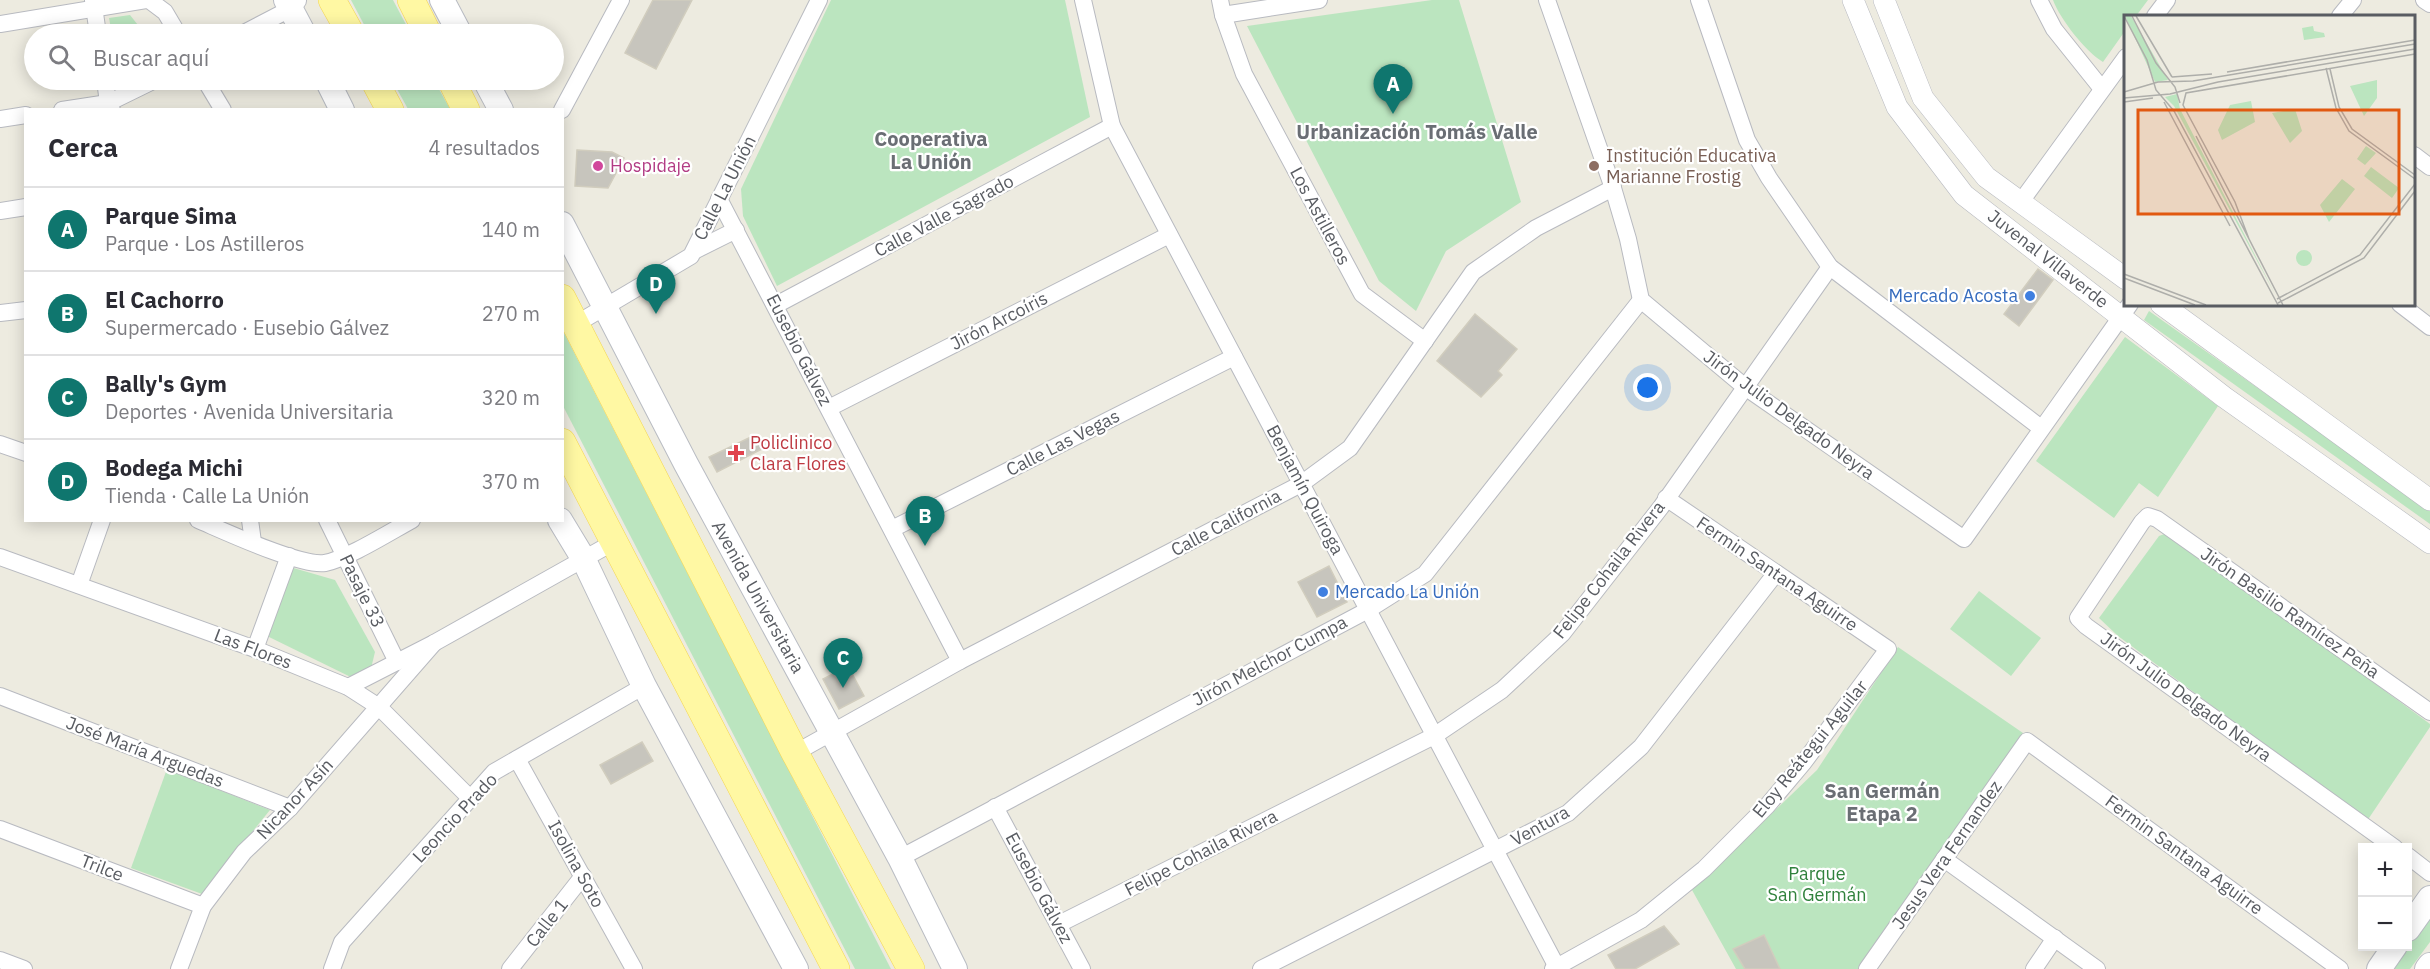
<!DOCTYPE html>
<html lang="es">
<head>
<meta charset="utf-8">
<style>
  body { margin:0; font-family:"IBM Plex Sans",sans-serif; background:#f7f7f7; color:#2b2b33 }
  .controls { position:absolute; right:18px; bottom:18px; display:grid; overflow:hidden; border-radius:0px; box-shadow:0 3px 15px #0003 }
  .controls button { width:54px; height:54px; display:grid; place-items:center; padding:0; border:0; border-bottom:2px solid #e1e1e2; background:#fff; color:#2b2b33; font:30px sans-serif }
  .you { position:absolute; left:1648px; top:388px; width:21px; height:21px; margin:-15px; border:4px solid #fff; border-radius:50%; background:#1a73e8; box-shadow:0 0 0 9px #1a73e833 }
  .badge { display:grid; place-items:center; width:39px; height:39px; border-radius:50%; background:#0f766e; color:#fff; font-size:20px; font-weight:700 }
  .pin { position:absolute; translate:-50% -50px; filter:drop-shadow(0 2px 3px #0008) }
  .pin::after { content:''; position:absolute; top:32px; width:21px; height:18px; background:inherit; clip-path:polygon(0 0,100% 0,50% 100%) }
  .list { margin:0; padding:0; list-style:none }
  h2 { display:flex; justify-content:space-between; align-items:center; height:78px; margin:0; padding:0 24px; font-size:26px }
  h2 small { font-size:20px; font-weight:400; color:#7c7c81 }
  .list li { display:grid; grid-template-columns:39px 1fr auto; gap:18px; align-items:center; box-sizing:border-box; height:84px; padding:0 24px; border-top:2px solid #e1e1e2 }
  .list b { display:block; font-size:22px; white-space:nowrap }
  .list p { margin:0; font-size:20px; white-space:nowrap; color:#7c7c81 }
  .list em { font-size:20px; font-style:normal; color:#7c7c81 }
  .icon { flex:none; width:33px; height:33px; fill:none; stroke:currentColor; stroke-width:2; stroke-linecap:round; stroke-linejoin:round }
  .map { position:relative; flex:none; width:2430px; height:969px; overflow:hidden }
  .search { position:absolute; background:#fff; box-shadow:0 3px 15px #0003; left:24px; top:24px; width:540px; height:66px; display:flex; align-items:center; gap:15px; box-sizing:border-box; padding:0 21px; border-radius:33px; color:#7c7c81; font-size:22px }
  .panel { position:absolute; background:#fff; box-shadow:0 3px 15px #0003; left:24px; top:108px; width:540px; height:414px; border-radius:0px }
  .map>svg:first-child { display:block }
</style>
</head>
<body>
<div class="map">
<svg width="2430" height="969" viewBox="0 0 2430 969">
  <rect width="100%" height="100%" fill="#edebe0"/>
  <g fill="#bbe5bf">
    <polygon points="351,0 393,0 411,34 369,34"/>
    <polygon points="831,0 1065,0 1090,117 777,286 743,216 741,189"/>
    <polygon points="1432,0 1459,0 1521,202 1446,251 1416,311 1379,281 1247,26"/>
    <path d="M2053 0H2148L2136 16H2126L2125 31 2103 62C2086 52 2060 19 2053 0Z"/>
    <polygon points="130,15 145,34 112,34 109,18"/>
    <polygon points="392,80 434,80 450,109 408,109"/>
    <polygon points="2149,311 2430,510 2430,524 2144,320"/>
    <polygon points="562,329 891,969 855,969 563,406"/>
    <polygon points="2125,337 2218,406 2158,497 2139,483 2114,518 2036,461"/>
    <polygon points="2167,533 2172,534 2430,724 2430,727 2367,821 2118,636 2099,618 2159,536"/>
    <polygon points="290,567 335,580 375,652 367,685 267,636"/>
    <polygon points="1979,591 2041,638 2011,676 1950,629"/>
    <polygon points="1898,647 2023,733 1859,969 1736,969 1692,890 1817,770"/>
    <polygon points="167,769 270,810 202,894 131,868"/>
    <polygon points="2430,907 2430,942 2410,969 2385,969 2401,947 2408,946 2408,938"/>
  </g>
  <g fill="#c7c5bd" stroke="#d1cdbe" stroke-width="1.5">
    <polygon points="653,0 692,0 656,69 625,53"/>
    <polygon points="577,150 612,152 624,158 608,188 575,186"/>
    <polygon points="2038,269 2053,280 2019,326 2004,314"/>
    <polygon points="1475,314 1517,349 1498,371 1502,375 1481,397 1437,361"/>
    <polygon points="755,435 762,449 717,472 709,457"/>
    <polygon points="1329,566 1347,602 1317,617 1298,582"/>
    <polygon points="848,666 864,696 839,709 823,679"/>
    <polygon points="642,742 653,761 611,784 600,765"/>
    <polygon points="1664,926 1679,944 1635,969 1616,969 1608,955"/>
    <polygon points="1764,935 1780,969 1745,969 1733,949"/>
  </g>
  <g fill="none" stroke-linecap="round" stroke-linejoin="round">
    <g stroke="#b8bac0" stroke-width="18">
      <g id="minor">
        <polyline points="93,0 98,34"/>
        <polyline points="149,0 165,12 178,34"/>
        <polyline points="1083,0 1112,126 1558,969"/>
        <polyline points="1220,0 1223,15 1244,74 1362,294 1425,341"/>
        <polyline points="1547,0 1613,188 1628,239 1641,300 1745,387 1964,539 2130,304"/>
        <polyline points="1699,0 1747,140 1769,178 1830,267 2041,428"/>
        <polyline points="2039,0 2054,29 2102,89"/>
        <polyline points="2424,0 2430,4"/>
        <polyline points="1223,15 1319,0"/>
        <polyline points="2155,16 2167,0"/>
        <polyline points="2340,16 2353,0"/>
        <polyline points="0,24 146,0"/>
        <polyline points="242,34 290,9 298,1"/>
        <polyline points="105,80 108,103 112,110"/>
        <polyline points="205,80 223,110"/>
        <polyline points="62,110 108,103 155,80"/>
        <polyline points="562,110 621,0"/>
        <polyline points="0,119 26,115"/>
        <polyline points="2414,155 2430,167"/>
        <polyline points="719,199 960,661"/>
        <polyline points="2020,203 2126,57"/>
        <polyline points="0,211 26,207"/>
        <polyline points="694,251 736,230"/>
        <polyline points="2400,304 2430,327"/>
        <polyline points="776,305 1112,126"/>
        <polyline points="0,313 26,310"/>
        <polyline points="576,324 691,256 819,0"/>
        <polyline points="829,408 1169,235"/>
        <polyline points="0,444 26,453"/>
        <path d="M198 520C224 531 301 567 325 563 347 559 390 532 412 520"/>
        <polyline points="250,520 253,542"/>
        <polyline points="327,520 397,662"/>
        <polyline points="892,529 1234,357"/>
        <polyline points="0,557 255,649 348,687 379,707 471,799"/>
        <polyline points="79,585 102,520"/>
        <polyline points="255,649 289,556"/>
        <polyline points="348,687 434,643 614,542"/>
        <polyline points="0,696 290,808"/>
        <polyline points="795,753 960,661 1301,484 1350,448 1473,272 1536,228 1613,188"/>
        <polyline points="517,759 634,969"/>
        <polyline points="995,807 1082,969"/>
        <polyline points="0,829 203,906"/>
        <polyline points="2395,848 2086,626 2078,618 2142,522 2148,516 2157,519 2430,712"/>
        <polyline points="2408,856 2430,873"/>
        <polyline points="900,858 1368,610 1425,574 1641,300"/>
        <polyline points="1944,859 2097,969"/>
        <polyline points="1059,924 1434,736 1502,690 1562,634 1661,507 1830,267"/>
        <polyline points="0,960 24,969"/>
        <polyline points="179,969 203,906 244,852 290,808 434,643"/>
        <polyline points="332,969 342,942 494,772 644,686"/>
        <polyline points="510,969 583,876"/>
        <polyline points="1261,969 1568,813 1641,747 1776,573"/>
        <polyline points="1553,969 1641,920 1704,869 1767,806 1804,762 1888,649 1666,498"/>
        <polyline points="1867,969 2027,741 2340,969"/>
        <polyline points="2034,969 2055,938"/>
      </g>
    </g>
    <g stroke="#b8bac0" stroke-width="22">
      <g id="tertiary">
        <polyline points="1853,0 1897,107 1964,195 2224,397 2430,543"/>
        <polyline points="1884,0 1923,98 1986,177 2126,279"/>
        <polyline points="2161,304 2430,500"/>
      </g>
    </g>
    <g stroke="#b9bcc3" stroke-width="26">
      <g id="secondary">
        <polyline points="286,0 304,34"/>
        <polyline points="442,0 460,34"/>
        <polyline points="327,80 342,110"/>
        <polyline points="485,80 501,110"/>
        <polyline points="562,224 686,464 900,858 955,969"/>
        <polyline points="560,520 583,558 644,686 796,969"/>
        <polyline points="2408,929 2430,898"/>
        <polyline points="2379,969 2395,946"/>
        <polyline points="2427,969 2430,965"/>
      </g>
    </g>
    <g stroke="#f5d650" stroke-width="28">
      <g id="primary">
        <polyline points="332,0 351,34"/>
        <polyline points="411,0 428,34"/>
        <polyline points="374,80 390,110"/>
        <polyline points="451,80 466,110"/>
        <polyline points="562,298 795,753 911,969"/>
        <polyline points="562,442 836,969"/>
      </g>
    </g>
    <use href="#minor" stroke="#fff" stroke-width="16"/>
    <use href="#tertiary" stroke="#fff" stroke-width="21"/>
    <use href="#secondary" stroke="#fff" stroke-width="24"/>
    <use href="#primary" stroke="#fff8a3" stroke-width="27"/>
  </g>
  <circle fill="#d1479c" stroke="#fff" stroke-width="2" cx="598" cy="166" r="6"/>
  <circle fill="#8d6e63" stroke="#fff" stroke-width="2" cx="1594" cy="166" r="6"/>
  <g fill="#3f7fe0" stroke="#fff" stroke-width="2">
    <circle cx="2030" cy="296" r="6"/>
    <circle cx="1323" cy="592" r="6"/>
  </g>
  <path fill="#e0444e" stroke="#fff" stroke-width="2" d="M733 444h6v6h6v6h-6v6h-6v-6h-6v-6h6z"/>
  <g text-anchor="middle" stroke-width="4.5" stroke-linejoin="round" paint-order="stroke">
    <g font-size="18" fill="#785e54" stroke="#fff" text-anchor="start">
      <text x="1606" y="162">Institución Educativa<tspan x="1606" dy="21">Marianne Frostig</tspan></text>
    </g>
    <g font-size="18" fill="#b23c85" stroke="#fff" text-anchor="start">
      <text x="610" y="172">Hospidaje</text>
    </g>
    <g font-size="18" fill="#595c62" stroke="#fff">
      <text transform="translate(725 188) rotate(-63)" y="6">Calle La Unión</text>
      <text transform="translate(944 216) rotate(-28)" y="6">Calle Valle Sagrado</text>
      <text transform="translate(1320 216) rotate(62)" y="6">Los Astilleros</text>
      <text transform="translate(2048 259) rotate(38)" y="6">Juvenal Villaverde</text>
      <text transform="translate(999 321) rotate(-27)" y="6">Jirón Arcoíris</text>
      <text transform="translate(799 350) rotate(63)" y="6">Eusebio Gálvez</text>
      <text transform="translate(1789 415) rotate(36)" y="6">Jirón Julio Delgado Neyra</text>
      <text transform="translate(1063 443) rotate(-27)" y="6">Calle Las Vegas</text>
      <text transform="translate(1305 490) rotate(62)" y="6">Benjamín Quiroga</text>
      <text transform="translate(1226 523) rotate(-28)" y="6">Calle California</text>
      <text transform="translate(1609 570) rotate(-52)" y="6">Felipe Cohaila Rivera</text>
      <text transform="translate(1777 574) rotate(34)" y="6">Fermin Santana Aguirre</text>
      <text transform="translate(362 591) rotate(64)" y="6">Pasaje 33</text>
      <text transform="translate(758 597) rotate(61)" y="6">Avenida Universitaria</text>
      <text transform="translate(2290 613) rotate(35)" y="6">Jirón Basilio Ramírez Peña</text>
      <text transform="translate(253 649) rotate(21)" y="6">Las Flores</text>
      <text transform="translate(1270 661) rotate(-28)" y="6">Jirón Melchor Cumpa</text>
      <text transform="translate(2186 697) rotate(36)" y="6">Jirón Julio Delgado Neyra</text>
      <text transform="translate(1810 749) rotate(-51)" y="6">Eloy Reátegui Aguilar</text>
      <text transform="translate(145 752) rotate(21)" y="6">José María Arguedas</text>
      <text transform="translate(295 799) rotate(-47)" y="6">Nicanor Asín</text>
      <text transform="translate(455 818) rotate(-47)" y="6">Leoncio Prado</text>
      <text transform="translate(1540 826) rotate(-29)" y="6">Ventura</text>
      <text transform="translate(1201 853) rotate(-27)" y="6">Felipe Cohaila Rivera</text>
      <text transform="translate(1947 855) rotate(-55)" y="6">Jesus Vera Fernandez</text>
      <text transform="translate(2184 855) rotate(36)" y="6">Fermin Santana Aguirre</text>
      <text transform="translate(576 864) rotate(61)" y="6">Isolina Soto</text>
      <text transform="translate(102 868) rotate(21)" y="6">Trilce</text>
      <text transform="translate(1039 888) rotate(62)" y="6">Eusebio Gálvez</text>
      <text transform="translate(547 923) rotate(-52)" y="6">Calle 1</text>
    </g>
    <g font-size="18" fill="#366cbe" stroke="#fff" text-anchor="end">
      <text x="2018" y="302">Mercado Acosta</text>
      <text x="1335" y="598" text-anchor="start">Mercado La Unión</text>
    </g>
    <g font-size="18" fill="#be3a42" stroke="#fff" text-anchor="start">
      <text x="750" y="449">Policlinico<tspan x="750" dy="21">Clara Flores</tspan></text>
    </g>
    <g font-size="18" fill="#30813c" stroke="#fff">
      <text x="1817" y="880">Parque<tspan x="1817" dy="21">San Germán</tspan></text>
    </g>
    <g font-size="20" font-weight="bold" fill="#6a6e74" stroke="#fff">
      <text x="1417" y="139">Urbanización Tomás Valle</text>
      <text x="931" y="146">Cooperativa<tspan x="931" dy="23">La Unión</tspan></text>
      <text x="1882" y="798">San Germán<tspan x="1882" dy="23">Etapa 2</tspan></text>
    </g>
  </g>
  <g transform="translate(2124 15)">
    <rect width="291" height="291" fill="#edebe0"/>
    <path d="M1 1H7L44 65 31 67ZM189 11 190 16 200 18 201 22 180 25 178 13ZM253 65V83L240 101 226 71ZM53 79 56 94 152 281 50 91 41 82ZM127 86 131 107 98 125 94 115 106 90ZM171 94 178 116 166 128 148 98ZM242 131 252 138 241 150 233 144ZM247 152 275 173 268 183 240 161ZM218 164 231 174 205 207 196 190ZM172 243a8 8 0 1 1 16 0a8 8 0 1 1-16 0Z" fill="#bbe5bf"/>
    <path fill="none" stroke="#aeaeaa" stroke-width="1.5" d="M0 1 23 45 32 75 50 96 154 290M8 1 32 48 51 72 56 88M12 1 48 62M202 53 212 93 225 116 291 164M206 54 215 92 228 114 291 160M103 57 291 25M48 62 88 59M0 77 34 67 69 66 291 29M0 83 46 79 94 67 291 34M0 87 29 83M40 87 106 211M72 121 159 290M125 224 111 187 59 90 62 78 291 39M0 259 82 290M0 263 71 290M153 284 236 240 291 169M154 288 240 243 291 176"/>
    <path fill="#e15910" fill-opacity="0.15" stroke="#e15910" stroke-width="3" d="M14 95H275V199H14Z"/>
    <rect width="291" height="291" fill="none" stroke="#595c62" stroke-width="3"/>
  </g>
</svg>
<div class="controls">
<button>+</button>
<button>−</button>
</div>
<div class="you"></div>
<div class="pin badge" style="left:1393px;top:114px">A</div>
<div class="pin badge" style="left:925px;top:546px">B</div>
<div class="pin badge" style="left:843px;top:688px">C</div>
<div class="pin badge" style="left:656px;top:314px">D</div>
<div class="search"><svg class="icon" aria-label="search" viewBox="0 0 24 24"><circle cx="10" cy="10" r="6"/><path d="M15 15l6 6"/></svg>Buscar aquí</div>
<section class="panel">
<h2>Cerca<small>4 resultados</small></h2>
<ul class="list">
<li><span class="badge">A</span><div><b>Parque Sima</b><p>Parque · Los Astilleros</p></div><em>140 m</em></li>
<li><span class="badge">B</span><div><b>El Cachorro</b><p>Supermercado · Eusebio Gálvez</p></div><em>270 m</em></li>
<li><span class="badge">C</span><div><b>Bally's Gym</b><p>Deportes · Avenida Universitaria</p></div><em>320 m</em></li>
<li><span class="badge">D</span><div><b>Bodega Michi</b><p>Tienda · Calle La Unión</p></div><em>370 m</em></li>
</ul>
</section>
</div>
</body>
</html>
